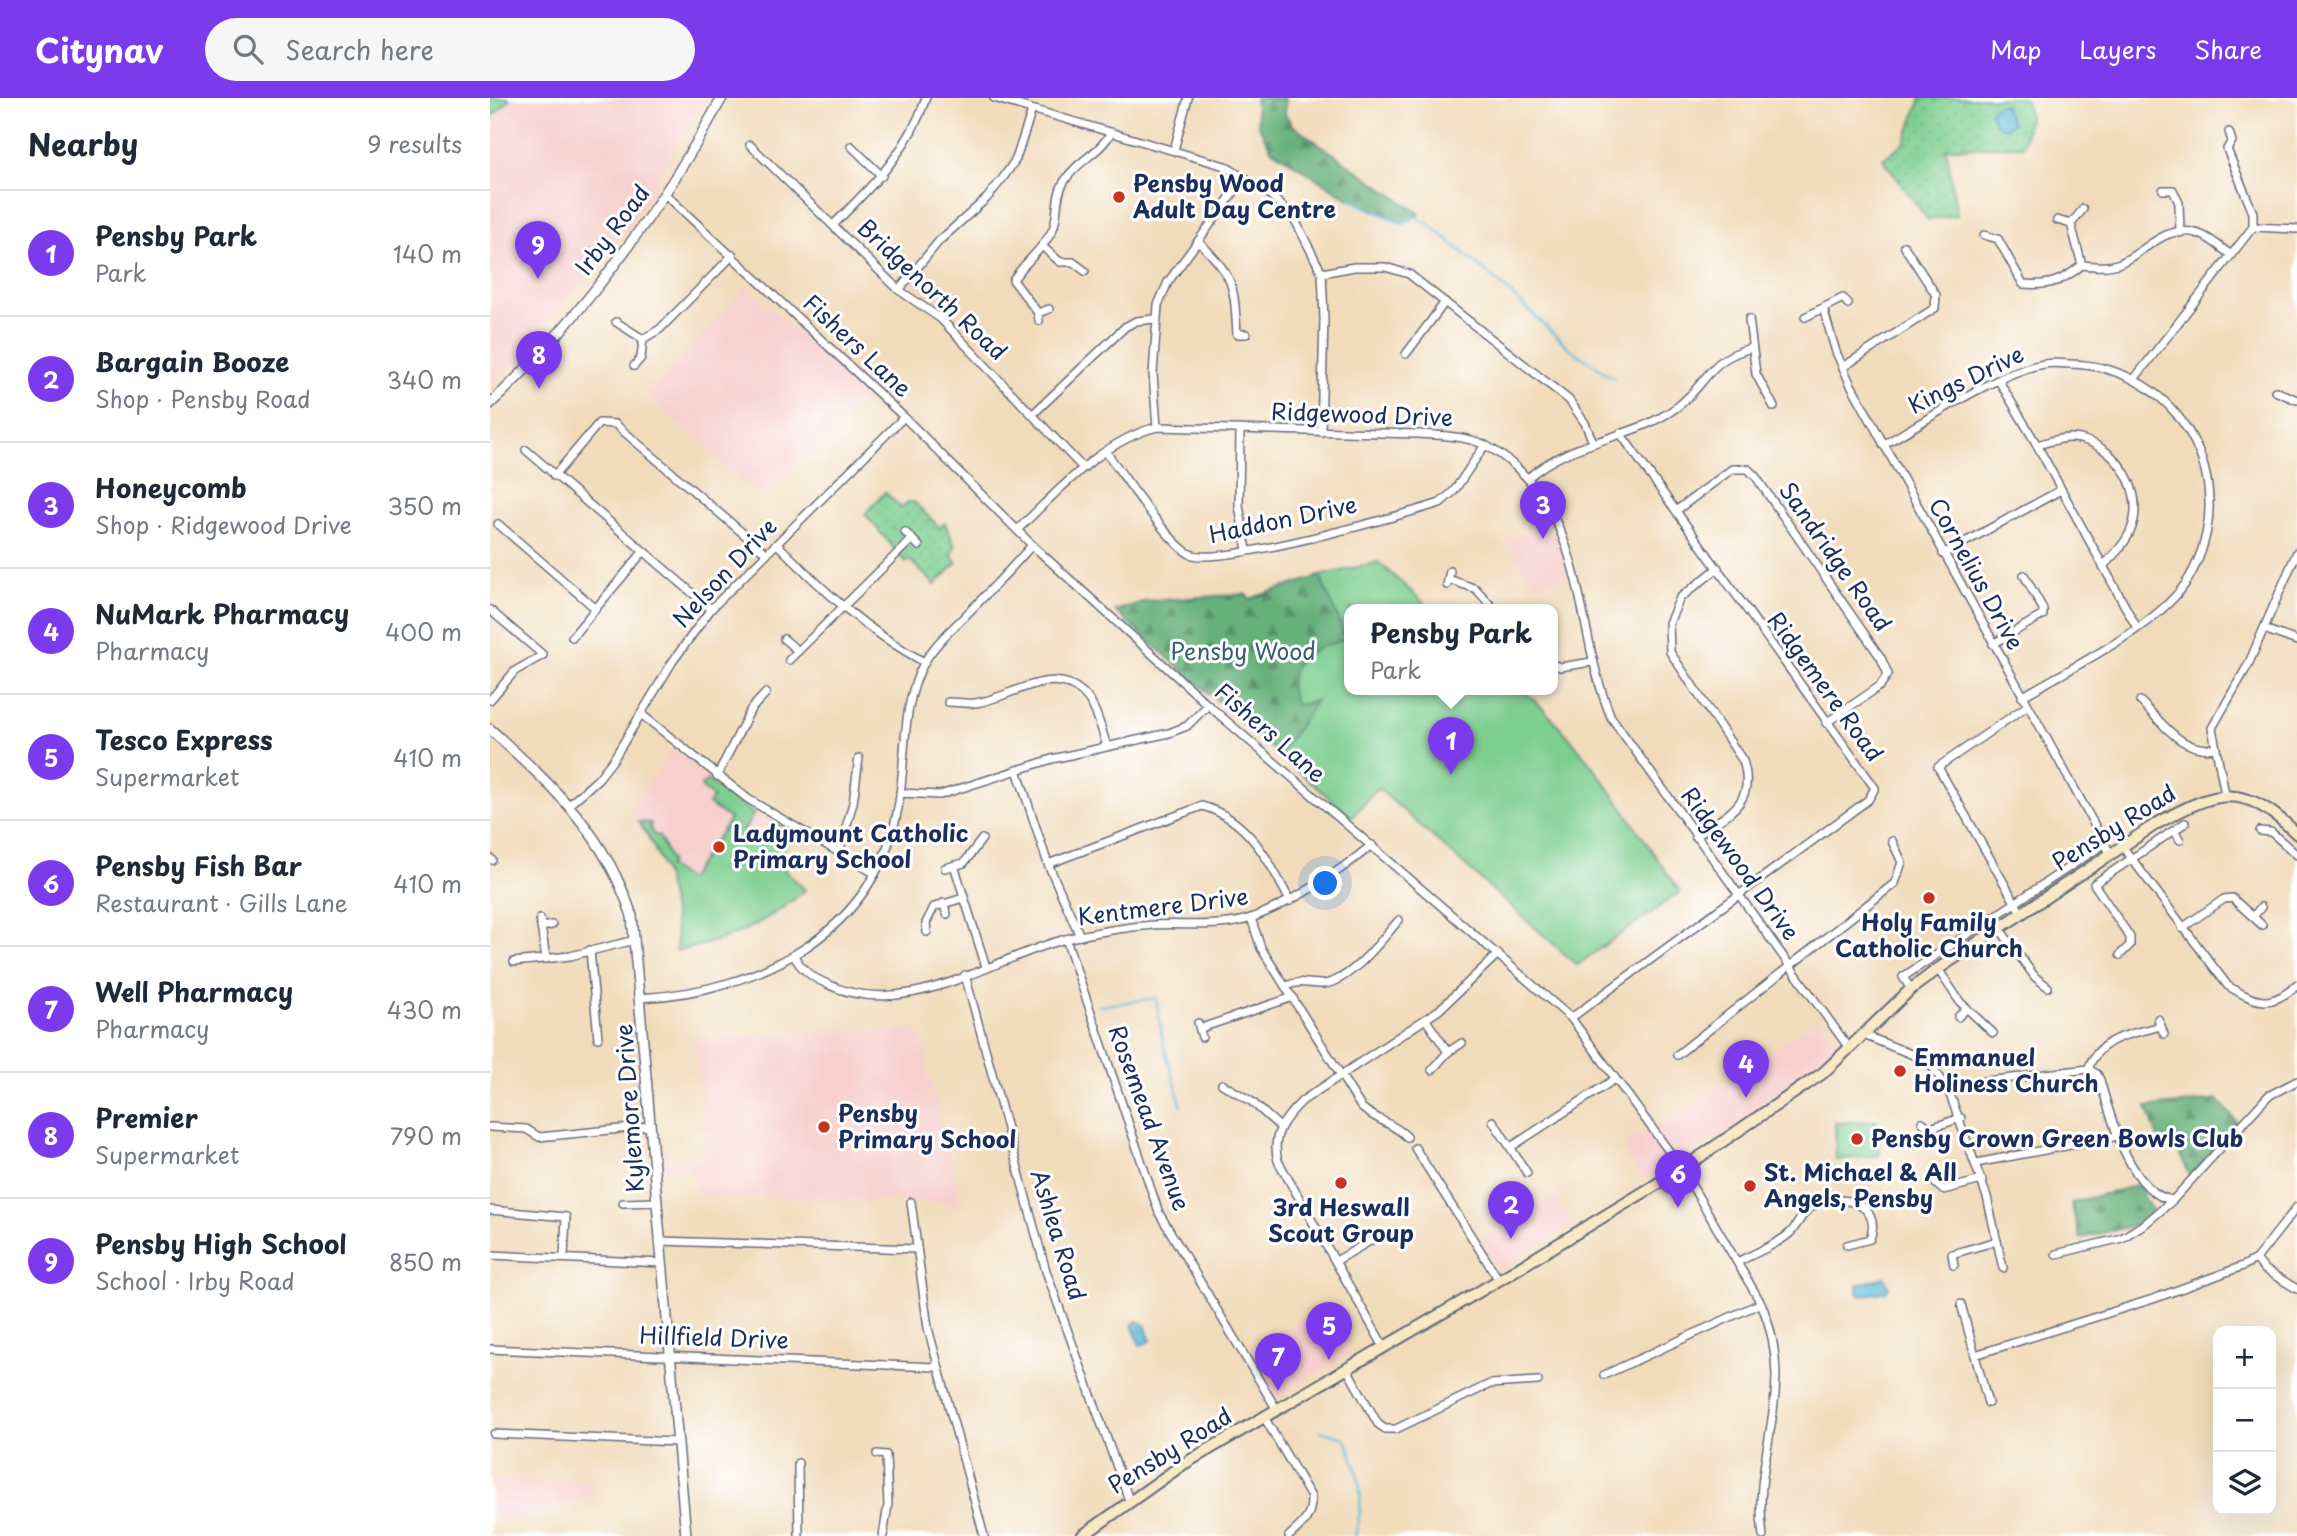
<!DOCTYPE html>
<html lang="en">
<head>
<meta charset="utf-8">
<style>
  body { margin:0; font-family:"Playpen Sans",sans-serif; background:#f6f6f7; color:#1f2937 }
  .controls { position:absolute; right:21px; bottom:21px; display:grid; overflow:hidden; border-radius:14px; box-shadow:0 7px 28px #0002 }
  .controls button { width:63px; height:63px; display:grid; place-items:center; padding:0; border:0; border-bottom:2px solid #e0e1e3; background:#fff; color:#1f2937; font:35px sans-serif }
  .you { position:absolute; left:836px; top:786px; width:24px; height:24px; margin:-18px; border:5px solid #fff; border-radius:50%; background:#1a73e8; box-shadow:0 0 0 10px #1a73e833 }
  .badge { display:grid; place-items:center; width:46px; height:46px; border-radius:50%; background:#7c3aed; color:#fff; font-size:23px; font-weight:700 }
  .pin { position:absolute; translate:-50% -58px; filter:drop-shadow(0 2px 4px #0008) }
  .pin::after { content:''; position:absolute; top:37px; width:24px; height:21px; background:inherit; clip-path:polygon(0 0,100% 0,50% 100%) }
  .popup { position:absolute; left:854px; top:506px; width:214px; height:91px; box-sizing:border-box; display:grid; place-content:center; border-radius:14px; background:#fff; filter:drop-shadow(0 2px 5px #0005); font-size:23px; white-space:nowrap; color:#747a83 }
  .popup b { font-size:26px; color:#1f2937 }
  .popup::after { content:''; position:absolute; left:50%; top:100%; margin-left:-14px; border:14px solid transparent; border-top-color:#fff }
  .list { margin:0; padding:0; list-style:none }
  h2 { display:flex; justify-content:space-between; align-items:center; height:91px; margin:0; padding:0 28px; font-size:30px }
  h2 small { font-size:23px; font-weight:400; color:#747a83 }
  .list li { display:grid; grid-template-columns:46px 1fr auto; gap:21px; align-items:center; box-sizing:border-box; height:126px; padding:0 28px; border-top:2px solid #e0e1e3 }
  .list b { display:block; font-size:26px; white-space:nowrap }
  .list p { margin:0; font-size:23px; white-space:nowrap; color:#747a83 }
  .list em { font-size:23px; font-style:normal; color:#747a83 }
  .icon { flex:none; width:38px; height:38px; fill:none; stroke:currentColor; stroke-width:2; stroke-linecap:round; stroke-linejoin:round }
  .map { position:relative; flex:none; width:1807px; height:1438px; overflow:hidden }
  header { display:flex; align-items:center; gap:42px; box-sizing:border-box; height:98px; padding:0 35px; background:#7c3aed; color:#fff }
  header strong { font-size:33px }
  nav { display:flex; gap:38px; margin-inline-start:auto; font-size:24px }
  .search { width:490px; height:63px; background:#f6f6f7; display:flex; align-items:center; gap:18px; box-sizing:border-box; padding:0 24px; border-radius:38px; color:#747a83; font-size:26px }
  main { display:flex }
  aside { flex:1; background:#fff }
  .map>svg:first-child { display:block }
</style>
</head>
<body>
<header>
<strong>Citynav</strong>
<div class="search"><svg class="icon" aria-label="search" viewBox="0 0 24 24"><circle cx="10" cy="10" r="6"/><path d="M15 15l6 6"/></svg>Search here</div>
<nav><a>Map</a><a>Layers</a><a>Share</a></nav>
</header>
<main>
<aside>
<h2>Nearby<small>9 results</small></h2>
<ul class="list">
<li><span class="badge">1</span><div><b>Pensby Park</b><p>Park</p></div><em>140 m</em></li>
<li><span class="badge">2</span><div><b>Bargain Booze</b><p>Shop · Pensby Road</p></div><em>340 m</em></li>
<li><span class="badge">3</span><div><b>Honeycomb</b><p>Shop · Ridgewood Drive</p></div><em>350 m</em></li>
<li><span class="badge">4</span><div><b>NuMark Pharmacy</b><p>Pharmacy</p></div><em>400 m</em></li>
<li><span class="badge">5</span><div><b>Tesco Express</b><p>Supermarket</p></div><em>410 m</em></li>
<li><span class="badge">6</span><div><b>Pensby Fish Bar</b><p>Restaurant · Gills Lane</p></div><em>410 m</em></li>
<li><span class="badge">7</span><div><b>Well Pharmacy</b><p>Pharmacy</p></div><em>430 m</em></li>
<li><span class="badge">8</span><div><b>Premier</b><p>Supermarket</p></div><em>790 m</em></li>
<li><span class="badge">9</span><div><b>Pensby High School</b><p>School · Irby Road</p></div><em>850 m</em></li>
</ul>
</aside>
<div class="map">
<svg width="1807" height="1438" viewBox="0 0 1807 1438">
  <defs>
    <pattern id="grass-dots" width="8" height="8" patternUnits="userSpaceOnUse" patternTransform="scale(1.75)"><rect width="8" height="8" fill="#7dce8f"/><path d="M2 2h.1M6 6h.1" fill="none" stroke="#6bb17e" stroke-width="1.8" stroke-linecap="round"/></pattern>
    <pattern id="forest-firs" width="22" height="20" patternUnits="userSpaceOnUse" patternTransform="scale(1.75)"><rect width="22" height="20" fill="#66b17a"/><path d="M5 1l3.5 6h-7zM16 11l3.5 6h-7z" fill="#539067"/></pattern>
    <pattern id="water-ripples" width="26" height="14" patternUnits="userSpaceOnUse" patternTransform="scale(1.75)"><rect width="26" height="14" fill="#57b7d6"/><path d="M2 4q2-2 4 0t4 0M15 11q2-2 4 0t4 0" fill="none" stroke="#4795b1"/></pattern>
  </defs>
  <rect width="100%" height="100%" fill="#fff"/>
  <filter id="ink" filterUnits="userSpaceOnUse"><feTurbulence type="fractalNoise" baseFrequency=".0143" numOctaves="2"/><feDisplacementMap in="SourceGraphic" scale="14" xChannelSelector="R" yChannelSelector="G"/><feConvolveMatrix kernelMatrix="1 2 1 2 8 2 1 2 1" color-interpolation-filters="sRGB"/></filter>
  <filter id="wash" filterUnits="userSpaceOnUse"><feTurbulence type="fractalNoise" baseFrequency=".00686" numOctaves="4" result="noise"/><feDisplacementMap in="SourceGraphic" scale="28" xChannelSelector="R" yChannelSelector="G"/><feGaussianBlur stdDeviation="1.57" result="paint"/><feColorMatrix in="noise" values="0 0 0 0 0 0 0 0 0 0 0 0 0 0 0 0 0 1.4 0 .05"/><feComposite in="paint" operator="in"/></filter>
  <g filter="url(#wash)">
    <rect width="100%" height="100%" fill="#f1dbba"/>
    <g fill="#f7d0ce">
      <polygon points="0,0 215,0 166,82 166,89 136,132 0,291"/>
      <polygon points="256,188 375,296 272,400 157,298"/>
      <polygon points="1061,428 1069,443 1079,478 1043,487 1015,441"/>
      <polygon points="183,649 264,716 273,720 280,719 303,735 286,763 315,792 291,814 256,833 221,846 187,853 185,816 170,763 157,735 139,712"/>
      <polygon points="1329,920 1352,950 1291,1000 1153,1083 1132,1047 1156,1031 1160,1036"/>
      <polygon points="428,930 472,1106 207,1097 203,1073 175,1071 174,1065 210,1061 216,1048 205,941"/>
      <polygon points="1065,1097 1082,1126 1009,1172 989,1142"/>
      <polygon points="831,1210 859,1256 785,1301 757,1255"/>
      <polygon points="0,1374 3,1381 102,1385 103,1398 9,1425 6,1414 0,1416"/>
    </g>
    <g fill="url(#grass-dots)" stroke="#4c7e76" stroke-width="2">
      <polygon points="1431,0 1535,0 1539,19 1533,48 1456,50 1467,117 1438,122 1393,61 1415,44"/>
      <polygon points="395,394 411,410 418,404 424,404 450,430 455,425 465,448 462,458 467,465 445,487 420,462 416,465 375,416"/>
    </g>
    <g fill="url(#forest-firs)" stroke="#40706c" stroke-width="2">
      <polygon points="765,0 795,0 795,16 802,27 930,116 913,126 859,101 781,51 768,27"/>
      <polygon points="830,478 857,541 819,554 805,566 828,601 789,657 625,513 656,503 756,496 759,501"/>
      <polygon points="1728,1002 1748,1025 1700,1078 1687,1048 1673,1053 1657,1009"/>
      <polygon points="1648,1087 1663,1115 1643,1128 1590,1140 1581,1105"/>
    </g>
    <g fill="#7dce8f" stroke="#4c7e76" stroke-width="2">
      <polygon points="0,0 18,0 20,2 0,20"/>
      <path d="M888 464 941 511H860V591H1032C1097 648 1141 724 1190 794L1087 867 888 690 862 719 789 657 827 602 806 607C787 565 822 550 857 541L830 478Z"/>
      <path d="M217 682 264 716 253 733 274 747 288 726 303 735 286 763 315 792C277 826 236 843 187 853 185 809 177 760 148 724L161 725 160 730 164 737 169 738 181 764 178 768 198 782 240 721 218 706 223 699 211 689Z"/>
      <polygon points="1387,1023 1390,1057 1346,1062 1345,1025"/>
    </g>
    <g fill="url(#water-ripples)" stroke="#39739a" stroke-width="2">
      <polygon points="1514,6 1522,26 1513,30 1506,27 1500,14 1506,8"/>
      <polygon points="1394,1179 1399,1189 1396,1193 1372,1198 1368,1195 1367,1187"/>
      <polygon points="647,1223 655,1227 661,1243 650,1247 642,1227"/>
    </g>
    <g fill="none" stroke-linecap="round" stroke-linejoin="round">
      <g stroke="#57b7d6" stroke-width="2.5">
        <polyline points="859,101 913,126 925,118 939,126 1017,192 1080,251 1123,280"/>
        <polyline points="609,908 666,900 673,944 691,1006"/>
        <path d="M831 1333 855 1340C871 1374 875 1402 865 1438"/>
      </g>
    </g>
  </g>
  <g filter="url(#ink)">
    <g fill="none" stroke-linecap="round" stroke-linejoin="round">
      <g stroke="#666b7e" stroke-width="10">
        <g id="minor">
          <polyline points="504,0 735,68 779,96 793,109 806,124 832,175 834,221 831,334"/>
          <polyline points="1739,34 1742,43 1737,51 1763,115 1763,129"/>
          <polyline points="260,47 409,192 451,221 593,370"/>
          <polyline points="361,48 392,78"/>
          <polyline points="684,52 698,0"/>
          <polyline points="1673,92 1683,92 1689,105 1690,135"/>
          <path d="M175 96 414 319 542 447 718 607 1081 920 1192 1071 1271 1205C1309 1295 1261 1353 1273 1438"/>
          <polyline points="1567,122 1581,126 1592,167"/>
          <polyline points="1581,126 1593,111"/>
          <path d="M343 127C382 88 418 54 436 0"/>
          <path d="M1494 137 1508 141 1533 186C1560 188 1571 184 1592 167 1605 168 1618 170 1630 165 1656 154 1676 124 1709 136 1721 140 1731 150 1741 157"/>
          <path d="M709 144C745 179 744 188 747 236H756"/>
          <polyline points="552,148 570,164 583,164 595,173"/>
          <polyline points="832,175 864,169 895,169 919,176 1079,302 1095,325 1103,344"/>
          <polyline points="409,192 449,143 497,100 513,80 526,61 542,12"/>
          <polyline points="1333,210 1346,254 1360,285 1620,755"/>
          <path d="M548 215 523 182C535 163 554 151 563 131 569 115 565 98 574 84 586 63 611 55 621 34"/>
          <polyline points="1315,219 1353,200 1358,206"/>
          <polyline points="1259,221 1266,276 1284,309"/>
          <polyline points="549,223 548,215 559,211"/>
          <polyline points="126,224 153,241"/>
          <polyline points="916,256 955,204"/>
          <polyline points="144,268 151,260 153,241 170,231 243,157"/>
          <polyline points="1353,269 1445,210 1446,197 1414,148"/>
          <polyline points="1645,280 1763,129 1807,131"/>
          <polyline points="1509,283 1547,347 1647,530"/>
          <polyline points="1785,293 1807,302"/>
          <polyline points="543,316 635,229 646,223 665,221"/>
          <polyline points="667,329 663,276 668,207 678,184 755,79"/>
          <polyline points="750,332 749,408 757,452"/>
          <path d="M1393 347C1436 323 1507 274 1554 266 1562 264 1572 266 1580 266 1690 268 1754 385 1699 480 1671 528 1581 569 1532 599"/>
          <path d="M1547 347C1561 343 1575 338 1590 341 1629 350 1657 396 1640 434 1634 447 1623 458 1613 468"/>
          <polyline points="36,352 221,511"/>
          <path d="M616 354C633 376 678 445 700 456 728 469 913 417 950 405L964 393 995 347"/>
          <polyline points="64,378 109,325 125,326 276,455"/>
          <path d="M1038 380C1081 341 1143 342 1187 309 1219 285 1216 262 1261 250"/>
          <polyline points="1187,412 1242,371 1258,371 1266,379 1391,560 1398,576 1390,588 1336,625"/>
          <polyline points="8,426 105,510"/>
          <path d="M527 432C568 394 611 343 667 329L928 336C945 337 964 337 981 342 998 346 1013 358 1026 369 1097 433 1086 536 1121 619L1359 950"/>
          <polyline points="415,434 429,448"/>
          <path d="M287 446C335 494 374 531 434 564"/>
          <polyline points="1453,456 1571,392"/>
          <polyline points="961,482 986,491 1004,511"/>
          <polyline points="957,487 960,473"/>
          <polyline points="0,512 53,557 25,573 0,602"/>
          <polyline points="1774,531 1807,543"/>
          <polyline points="82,539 153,454"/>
          <polyline points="294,541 308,553"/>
          <polyline points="1503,546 1553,517 1553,511 1534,477"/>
          <polyline points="299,562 422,441"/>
          <polyline points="1062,566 1070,569 1102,564"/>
          <path d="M1650 603C1672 624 1692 656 1725 650"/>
          <path d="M458 604C466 604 476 606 485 605 519 601 561 566 592 594 606 606 611 631 617 648"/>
          <polyline points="151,616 258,701 384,775"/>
          <polyline points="527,672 558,766 590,838"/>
          <polyline points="227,678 261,611 276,595"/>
          <polyline points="410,695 450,697 562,661 679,635 697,628 718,607"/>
          <polyline points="1735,696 1722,630 1758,567 1807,454"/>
          <polyline points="80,706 108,681 123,662 183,563 221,511 414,319"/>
          <polyline points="1684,732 1690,742"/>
          <polyline points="1770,733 1781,734 1807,757"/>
          <path d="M1205 739C1236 716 1267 707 1253 663L1180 554 1179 525 1190 500 1228 470"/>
          <path d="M1632 748 1738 888C1767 905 1780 911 1807 887"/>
          <polyline points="349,754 363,705 369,660"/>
          <polyline points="0,760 2,762"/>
          <path d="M558 766 712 708C759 721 779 763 800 803"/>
          <polyline points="464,767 496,869"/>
          <polyline points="455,770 474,765 492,741"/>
          <polyline points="453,805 457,816"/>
          <polyline points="1531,815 1448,669 1537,608"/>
          <polyline points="1763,819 1771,809"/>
          <path d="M761 820 771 850 871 1009C885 1022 904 1025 917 1039"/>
          <polyline points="50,821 56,861"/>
          <polyline points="51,829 62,827"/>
          <polyline points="1509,830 1545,879 1558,889"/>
          <polyline points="1692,830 1734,801 1742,800 1772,827"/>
          <polyline points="437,834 436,825 444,809 473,800"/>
          <polyline points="576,841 669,1115 787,1312"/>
          <polyline points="100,852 108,940"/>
          <polyline points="1630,857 1640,847 1640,839 1604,786 1695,725"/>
          <path d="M304 858C311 871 321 879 335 885 419 927 508 854 589 838 613 833 639 829 663 827 696 825 732 831 764 819 807 802 846 776 882 747"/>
          <polyline points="24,864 80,858 145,842"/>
          <polyline points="1448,871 1470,904 1503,935"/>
          <polyline points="475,877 556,1173 639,1402"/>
          <path d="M797 888C810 881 820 887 834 886 862 882 892 841 909 822"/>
          <polyline points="1421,891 1413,879 1614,746"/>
          <path d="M151 900C268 893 385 837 408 710 417 662 410 609 434 565 444 547 462 531 476 517 499 494 521 471 542 447"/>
          <polyline points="1468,919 1477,910"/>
          <polyline points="1081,920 1378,702 1385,690 1130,335"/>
          <polyline points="1668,921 1674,936"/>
          <polyline points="936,922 958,954"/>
          <polyline points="708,925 712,939"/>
          <polyline points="711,930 803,899"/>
          <path d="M1374 937 1438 963 1458 991 1471 986 1598 971C1610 938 1640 937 1671 928"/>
          <polyline points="1187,957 1405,785 1412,764 1402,743"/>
          <path d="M1598 971 1607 976 1610 982C1620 1018 1641 1097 1683 1102"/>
          <polyline points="942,972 958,954 972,945"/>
          <polyline points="732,986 761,1003 790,1029"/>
          <polyline points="1458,991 1497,1099 1513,1170"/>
          <polyline points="1003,1023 1037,1075"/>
          <polyline points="1432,1024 1440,1030 1471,1020"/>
          <polyline points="0,1029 36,1031 49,1039 161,1028"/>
          <polyline points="1021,1049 1125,981"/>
          <polyline points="925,1050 1009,1182"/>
          <polyline points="1486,1065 1628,1038"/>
          <polyline points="1446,1086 1453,1092 1492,1082"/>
          <polyline points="421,1104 438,1230 494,1438"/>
          <polyline points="133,1105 166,1104"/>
          <polyline points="0,1112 76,1119 74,1159"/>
          <polyline points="169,1143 427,1151"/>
          <polyline points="1566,1156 1632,1140 1656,1125 1683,1102 1778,998 1807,983"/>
          <polyline points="0,1157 172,1165"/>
          <polyline points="1766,1161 1774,1171 1807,1191"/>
          <polyline points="846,1163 892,1136"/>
          <path d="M1248 1164C1264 1155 1287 1147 1300 1135 1309 1126 1312 1113 1325 1107 1352 1094 1393 1106 1380 1141L1357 1147"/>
          <polyline points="1464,1167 1462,1156 1507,1143"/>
          <polyline points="1471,1206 1498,1305"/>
          <path d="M894 1249 788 1063C781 1037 794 1021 812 1003L949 912 1008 856"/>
          <polyline points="0,1251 446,1269"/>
          <polyline points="1485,1257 1663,1201 1753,1168 1766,1161 1807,1109"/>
          <polyline points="857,1271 888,1326 895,1331 906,1331 1000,1286 1048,1283"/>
          <polyline points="1114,1277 1271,1205"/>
          <path d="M774 1319 821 1399C822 1419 813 1426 799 1438"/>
          <polyline points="4,1336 187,1344"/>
          <polyline points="387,1356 396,1357 398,1407 393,1438"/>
          <polyline points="308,1365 309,1438"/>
        </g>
      </g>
      <g stroke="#666b7e" stroke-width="12">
        <g id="tertiary">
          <path d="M0 306C92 220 172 110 232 0"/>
          <path d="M0 631C63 689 114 733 142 818L196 1438"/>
        </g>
      </g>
      <g stroke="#666b7e" stroke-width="14">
        <path id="secondary" d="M592 1438 692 1367 1009 1182 1192 1071 1333 975 1421 891 1448 871 1666 726C1727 692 1753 683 1807 736"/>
      </g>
      <use href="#minor" stroke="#fff" stroke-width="7"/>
      <use href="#tertiary" stroke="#fff" stroke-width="9"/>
      <use href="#secondary" stroke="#f8e8c3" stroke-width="10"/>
    </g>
  </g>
  <g fill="#c8321e" stroke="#fff" stroke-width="2.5">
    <circle cx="629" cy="99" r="7"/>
    <circle cx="229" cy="749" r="7"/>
    <circle cx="1439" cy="800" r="7"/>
    <circle cx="1410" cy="973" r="7"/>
    <circle cx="334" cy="1029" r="7"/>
    <circle cx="1367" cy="1041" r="7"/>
    <circle cx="851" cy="1085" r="7"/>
    <circle cx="1260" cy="1088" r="7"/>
  </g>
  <g text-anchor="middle" stroke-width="6" stroke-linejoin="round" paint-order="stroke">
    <g font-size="23" font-weight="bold" fill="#1b2f5e" stroke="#fff" text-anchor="start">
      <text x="643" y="94">Pensby Wood<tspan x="643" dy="26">Adult Day Centre</tspan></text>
      <text x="243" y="744">Ladymount Catholic<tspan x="243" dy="26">Primary School</tspan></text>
      <text x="1439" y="833" text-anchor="middle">Holy Family<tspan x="1439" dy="26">Catholic Church</tspan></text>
      <text x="1424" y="968">Emmanuel<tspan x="1424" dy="26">Holiness Church</tspan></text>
      <text x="348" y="1024">Pensby<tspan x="348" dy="26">Primary School</tspan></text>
      <text x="1381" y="1049">Pensby Crown Green Bowls Club</text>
      <text x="1274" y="1083">St. Michael &amp; All<tspan x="1274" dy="26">Angels, Pensby</tspan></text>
      <text x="851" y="1118" text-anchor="middle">3rd Heswall<tspan x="851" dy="26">Scout Group</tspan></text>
    </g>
    <g font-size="23" fill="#1b2f5e" stroke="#fff">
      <text transform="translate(123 132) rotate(-53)" y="8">Irby Road</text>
      <text transform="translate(442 192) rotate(43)" y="8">Bridgenorth Road</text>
      <text transform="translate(367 248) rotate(43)" y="8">Fishers Lane</text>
      <text transform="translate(1476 282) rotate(-26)" y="8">Kings Drive</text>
      <text transform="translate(872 317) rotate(2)" y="8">Ridgewood Drive</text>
      <text transform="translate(793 422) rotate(-12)" y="8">Haddon Drive</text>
      <text transform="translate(1345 459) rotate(55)" y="8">Sandridge Road</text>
      <text transform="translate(235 475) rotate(-47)" y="8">Nelson Drive</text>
      <text transform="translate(1486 476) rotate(61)" y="8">Cornelius Drive</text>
      <text transform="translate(1335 589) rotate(54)" y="8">Ridgemere Road</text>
      <text transform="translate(780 635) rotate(41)" y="8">Fishers Lane</text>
      <text transform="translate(1624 730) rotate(-32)" y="8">Pensby Road</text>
      <text transform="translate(1250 766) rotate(54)" y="8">Ridgewood Drive</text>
      <text transform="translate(673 809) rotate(-7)" y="8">Kentmere Drive</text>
      <text transform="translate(140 1010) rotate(-94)" y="8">Kylemore Drive</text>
      <text transform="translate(659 1020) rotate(70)" y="8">Rosemead Avenue</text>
      <text transform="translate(568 1137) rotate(73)" y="8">Ashlea Road</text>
      <text transform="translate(224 1240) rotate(2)" y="8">Hillfield Drive</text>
      <text transform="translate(680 1353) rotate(-32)" y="8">Pensby Road</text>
    </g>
    <g font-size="23" fill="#385f6d" stroke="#fff">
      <text x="753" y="562">Pensby Wood</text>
    </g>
  </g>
</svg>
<div class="controls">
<button>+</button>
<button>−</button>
<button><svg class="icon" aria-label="layers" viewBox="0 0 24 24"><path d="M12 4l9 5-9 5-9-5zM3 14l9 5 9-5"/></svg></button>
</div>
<div class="you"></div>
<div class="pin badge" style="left:961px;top:677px">1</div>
<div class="popup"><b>Pensby Park</b>Park</div>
<div class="pin badge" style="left:1021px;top:1141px">2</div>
<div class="pin badge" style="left:1053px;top:441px">3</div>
<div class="pin badge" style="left:1256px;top:1000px">4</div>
<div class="pin badge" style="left:839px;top:1262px">5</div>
<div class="pin badge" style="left:1188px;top:1110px">6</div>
<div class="pin badge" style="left:788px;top:1293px">7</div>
<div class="pin badge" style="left:49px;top:291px">8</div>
<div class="pin badge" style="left:48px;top:181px">9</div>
</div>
</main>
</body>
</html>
